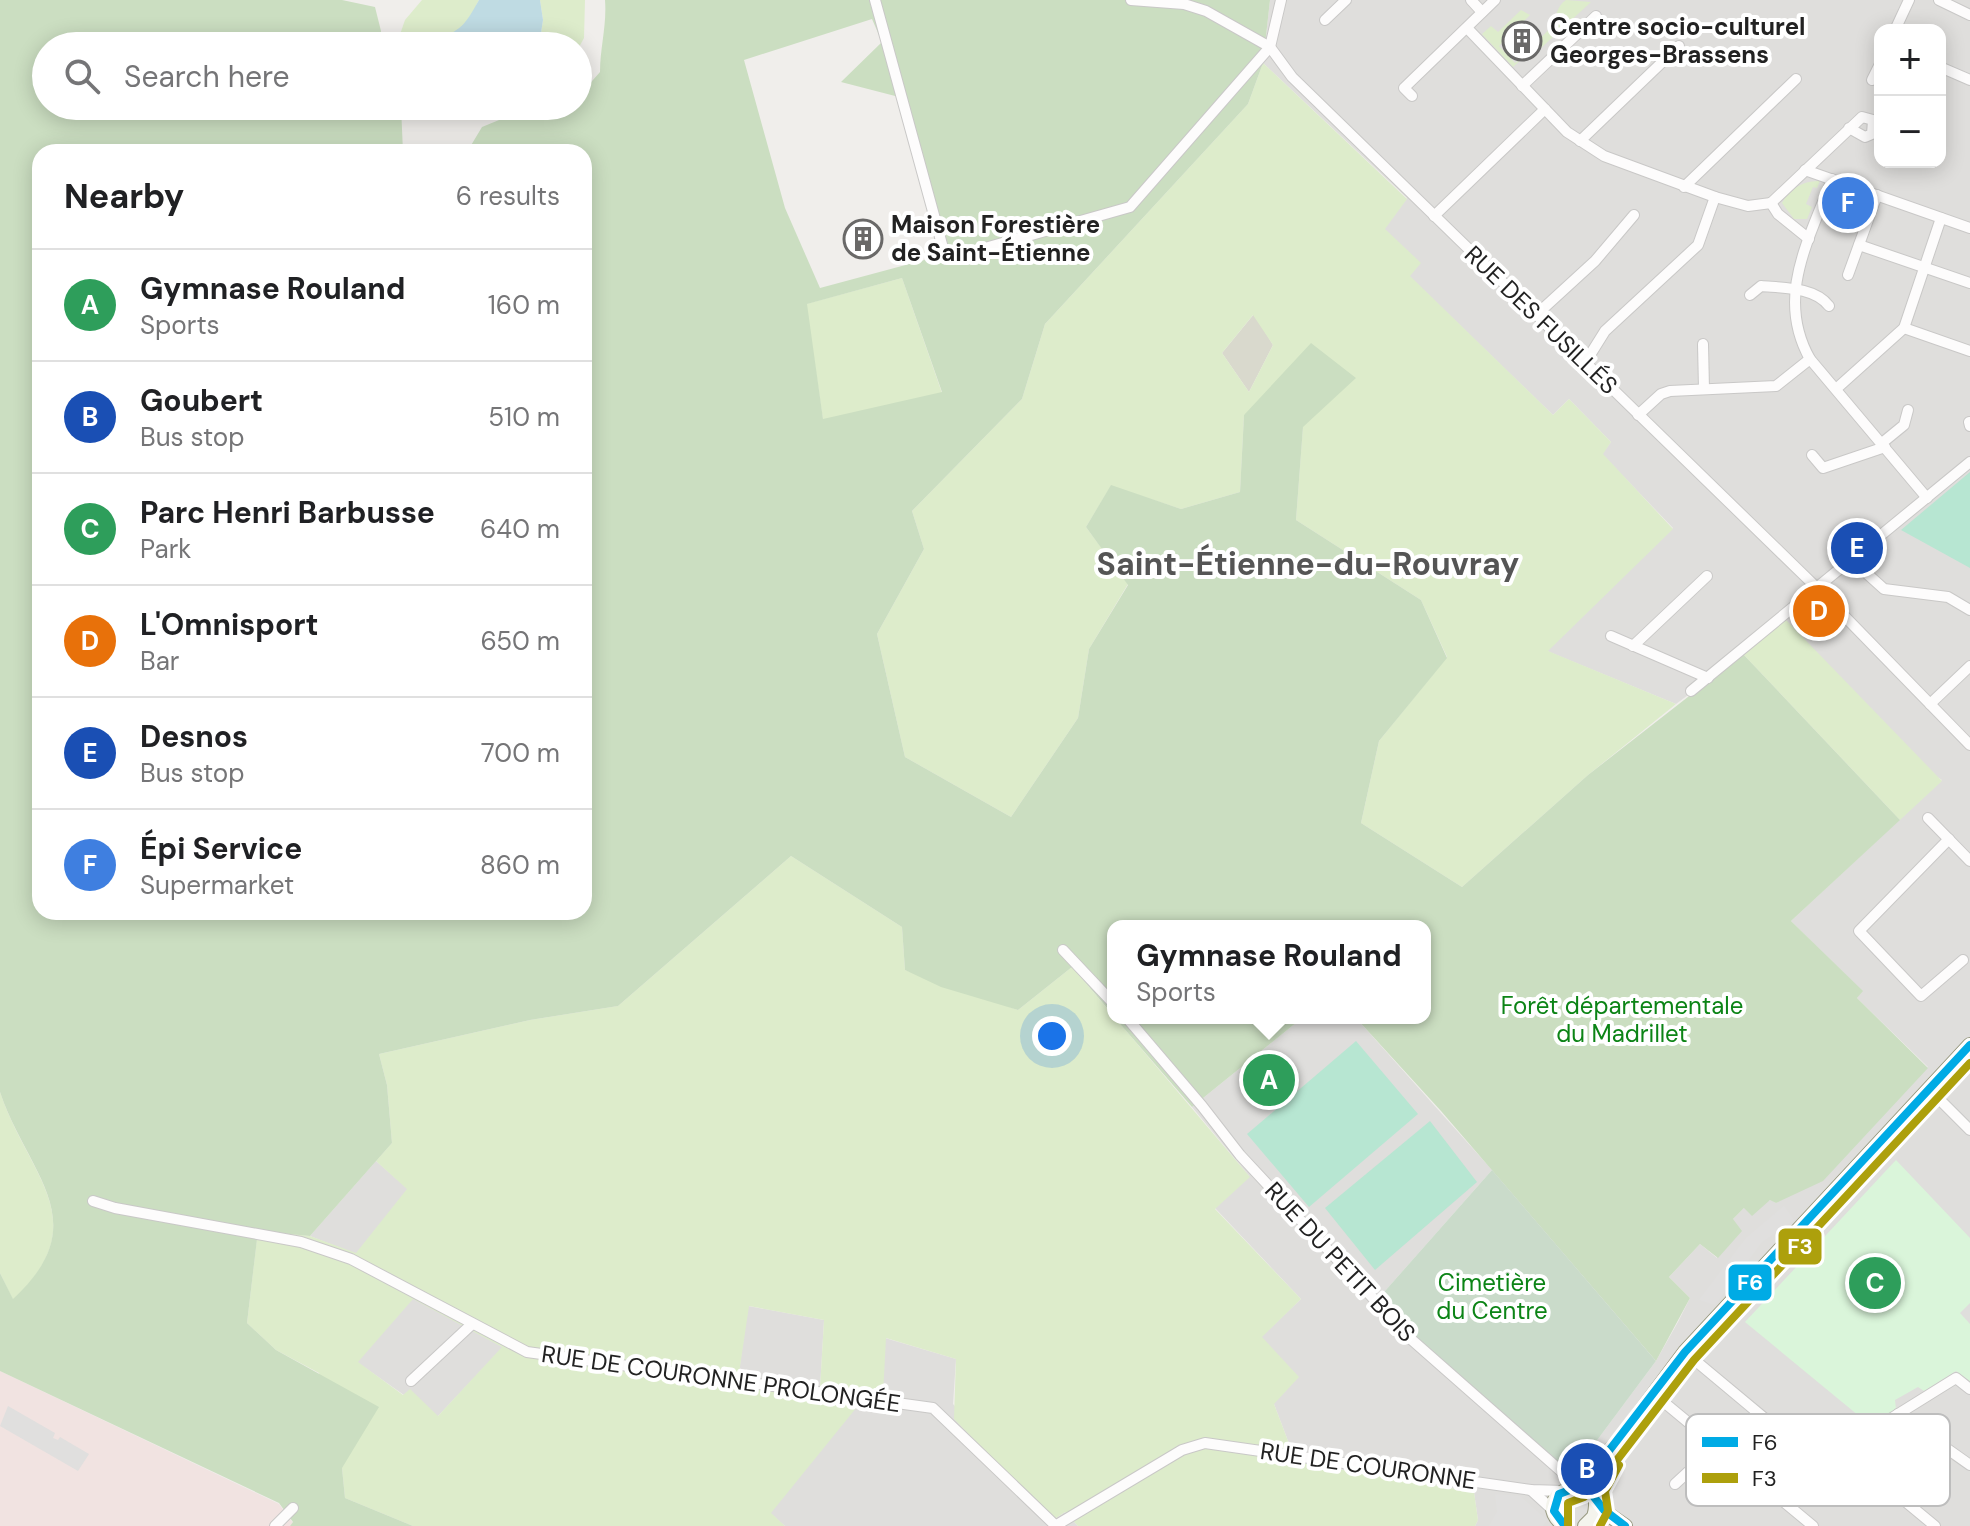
<!DOCTYPE html>
<html lang="en">
<head>
<meta charset="utf-8">
<style>
  body { margin:0; font-family:"DM Sans",sans-serif; background:#f6f6f6; color:#202124 }
  .controls { position:absolute; right:24px; top:24px; display:grid; overflow:hidden; border-radius:16px; box-shadow:0 4px 20px #0003 }
  .controls button { width:72px; height:72px; display:grid; place-items:center; padding:0; border:0; border-bottom:2px solid #e0e0e0; background:#fff; color:#202124; font:40px sans-serif }
  .you { position:absolute; left:1052px; top:1036px; width:28px; height:28px; margin:-20px; border:6px solid #fff; border-radius:50%; background:#1a73e8; box-shadow:0 0 0 12px #1a73e833 }
  .badge { display:grid; place-items:center; width:52px; height:52px; border-radius:50%; background:#7c3aed; color:#fff; font-size:26px; font-weight:700 }
  .pin { position:absolute; translate:-50% -50%; border:4px solid #fff; box-shadow:0 2px 8px #0006 }
  .popup { position:absolute; left:1107px; top:920px; width:324px; height:104px; box-sizing:border-box; display:grid; place-content:center; border-radius:16px; background:#fff; filter:drop-shadow(0 2px 6px #0005); font-size:26px; white-space:nowrap; color:#757577 }
  .popup b { font-size:30px; color:#202124 }
  .popup::after { content:''; position:absolute; left:50%; top:100%; margin-left:-16px; border:16px solid transparent; border-top-color:#fff }
  .list { margin:0; padding:0; list-style:none }
  h2 { display:flex; justify-content:space-between; align-items:center; height:104px; margin:0; padding:0 32px; font-size:34px }
  h2 small { font-size:26px; font-weight:400; color:#757577 }
  .list li { display:grid; grid-template-columns:52px 1fr auto; gap:24px; align-items:center; box-sizing:border-box; height:112px; padding:0 32px; border-top:2px solid #e0e0e0 }
  .list b { display:block; font-size:30px; white-space:nowrap }
  .list p { margin:0; font-size:26px; white-space:nowrap; color:#757577 }
  .list em { font-size:26px; font-style:normal; color:#757577 }
  .icon { flex:none; width:44px; height:44px; fill:none; stroke:currentColor; stroke-width:2; stroke-linecap:round; stroke-linejoin:round }
  .map { position:relative; flex:none; width:1970px; height:1526px; overflow:hidden }
  .search { position:absolute; background:#fff; box-shadow:0 4px 20px #0003; left:32px; top:32px; width:560px; height:88px; display:flex; align-items:center; gap:20px; box-sizing:border-box; padding:0 28px; border-radius:44px; color:#757577; font-size:30px }
  .panel { position:absolute; background:#fff; box-shadow:0 4px 20px #0003; left:32px; top:144px; width:560px; height:776px; border-radius:24px }
  .map>svg:first-child { display:block }
</style>
</head>
<body>
<div class="map">
<svg width="1970" height="1526" viewBox="0 0 1970 1526">
  <rect width="100%" height="100%" fill="#f0eeeb"/>
  <g fill="#dfdedc" fill-rule="evenodd">
    <path d="M1270 0H1970V1526H1475L1478 1520 1474 1492 1296 1462 1274 1404 1261 1337 1301 1299 1215 1208 1249 1176 1192 1107 1302 1018H1356L1492 1170 1377 1300 1572 1474 1656 1361 1678 1322 1690 1298 1669 1277 1700 1244 1717 1258 1733 1219 1744 1208 1771 1200 1776 1203 1790 1195 1928 1067 1857 998 1862 991 1791 921 1942 780 1743 654 1676 704 1547 651 1673 528 1602 454 1611 442 1569 399 1553 415 1409 276 1420 263 1384 229 1407 198 1263 63ZM1880 30H1940V162H1880Z"/>
    <polygon points="376,1161 408,1189 356,1254 310,1236"/>
    <polygon points="413,1298 503,1347 437,1417 410,1390 404,1395 357,1362"/>
    <polygon points="748,1306 824,1320 820,1388 885,1338 956,1359 953,1404 1053,1520 1065,1512 1078,1526 785,1526 770,1513 737,1387"/>
  </g>
  <polygon fill="#f1e3e1" points="0,1371 279,1504 293,1523 290,1526 0,1526"/>
  <polygon fill="#d9d9cd" points="1254,314 1273,345 1249,392 1222,353"/>
  <g fill="#ddeccb" fill-rule="evenodd">
    <path d="M422 0H479C475 6 475 12 472 18 454 44 425 46 396 46L405 20Z"/>
    <polygon points="540,0 585,0 584,38 578,49 578,46 539,46 543,20"/>
    <path d="M1566 0 1591 2 1541 48 1537 43C1539 38 1545 35 1550 28 1557 18 1556 6 1566 0Z"/>
    <polygon points="1521,10 1530,15 1499,46 1515,63 1524,57 1513,67 1482,34 1491,26 1498,32"/>
    <path d="M1263 63 1407 199 1385 229 1421 263 1410 276 1553 415 1569 399 1611 442 1603 454 1673 529 1548 651 1676 704 1588 775 1462 887 1361 823 1379 741 1447 657 1421 600 1296 520 1303 426 1355 378 1244 415 1240 492 1181 509 1111 486 1086 527 1128 584 1089 649 1078 718 1011 817 905 757 877 634 924 549 912 511 1022 399 1045 324 1248 104ZM1253 315 1273 345 1249 392 1222 353Z"/>
    <path d="M1820 181 1817 188 1813 187 1806 204 1812 207 1807 219H1794L1782 203C1789 189 1804 180 1820 181Z"/>
    <polygon points="902,278 942,393 823,420 806,304"/>
    <polygon points="1786,620 1942,781 1900,820 1743,654"/>
    <path d="M791 856 902 927 905 970 1018 1010 1072 967 1250 1177 1215 1209 1301 1299 1262 1337 1299 1377 1274 1404 1296 1462 1474 1492 1478 1520 1475 1526H1078L1065 1512 1053 1520 954 1419 956 1359 886 1338 883 1395 820 1388 824 1320 749 1306 737 1387 861 1402 771 1513 785 1526H413L345 1498 342 1468 319 1373 276 1350 247 1323 258 1230 310 1236 356 1253 407 1189 376 1161 392 1143 387 1085 379 1054 530 1020 618 1006ZM413 1299 502 1347 438 1416 410 1389 403 1395 358 1362Z"/>
    <path d="M0 1092C28 1176 97 1221 13 1300L0 1273Z"/>
  </g>
  <g fill="#cbdec1" fill-rule="evenodd">
    <path d="M0 0H342L375 7 381 31 380 46H46V106H401L403 152H40V912H584V152H467L482 127 533 106H563V113L569 106H578V97L600 72C600 47 607 25 605 0H1270L1263 63 1248 104 1045 324 1022 399 912 511 924 549 877 634 905 757 1011 817 1078 718 1089 649 1128 585 1086 527 1111 485 1181 509 1240 492 1244 415 1311 343 1356 378 1303 427 1296 520 1421 600 1447 658 1379 741 1361 823 1462 887 1588 775 1743 654 1900 820 1791 921 1863 991 1857 998 1928 1068 1823 1181 1776 1203 1770 1200 1752 1216 1744 1208 1733 1219 1742 1231 1718 1258 1700 1244 1669 1277 1690 1298 1656 1361 1441 1111 1356 1018H1425V926H1113V1015L1072 967 1018 1010 941 987 905 970 902 927 791 856 618 1006 530 1020 379 1054 387 1085 392 1143 310 1236 258 1231 247 1323 276 1350 379 1407 342 1468 345 1498 413 1526H290L293 1522 279 1503 0 1371V1273L13 1299C97 1221 28 1175 0 1092ZM872 19 882 42 841 82 899 97 939 256 820 288 785 208 744 60ZM902 278 942 392 823 419 807 304Z"/>
    <polygon points="1115,1018 1302,1018 1192,1107"/>
  </g>
  <polygon fill="#cadbca" points="1492,1170 1656,1361 1572,1474 1413,1338 1377,1300"/>
  <polygon fill="#daf5da" points="1896,1160 1970,1238 1970,1303 1960,1313 1970,1324 1970,1382 1956,1371 1924,1391 1918,1387 1895,1400 1896,1409 1870,1425 1745,1322"/>
  <g fill="#b7e6d2">
    <polygon points="1970,472 1970,568 1901,530"/>
    <polygon points="1356,1041 1418,1114 1309,1207 1247,1134"/>
    <polygon points="1430,1121 1477,1182 1375,1270 1325,1208"/>
  </g>
  <g fill="#e0dfde">
    <polygon points="1784,1206 1794,1220 1762,1242 1715,1305 1699,1300 1746,1238"/>
    <polygon points="8,1406 55,1433 53,1438 58,1440 60,1437 89,1454 78,1471 0,1426"/>
    <polygon points="1495,1494 1520,1496 1547,1520 1543,1526 1489,1526 1497,1512"/>
  </g>
  <path fill="#bfdbe3" d="M479 0H540L543 20 539 46H434C463 23 460 34 479 0Z"/>
  <g fill="none" stroke-linecap="round" stroke-linejoin="round">
    <g stroke="#c9c8c7" stroke-width="12">
      <g id="street">
        <polyline points="875,0 946,259 1130,207 1270,47"/>
        <polyline points="1131,0 1184,4 1206,11 1270,47 1292,77 1818,589 1970,745"/>
        <polyline points="1471,0 1482,12"/>
        <polyline points="1939,0 1970,15"/>
        <polyline points="1325,20 1346,0"/>
        <polyline points="1467,28 1567,132 1604,156 1715,197 1748,206 1771,203"/>
        <polyline points="1895,30 1909,0"/>
        <polyline points="1270,47 1281,0"/>
        <polyline points="1940,67 1970,80"/>
        <polyline points="1872,80 1880,64"/>
        <polyline points="1522,86 1596,16"/>
        <polyline points="1412,96 1404,88 1495,0"/>
        <polyline points="1580,141 1679,46"/>
        <polyline points="1805,170 1970,228"/>
        <path d="M1832 179C1809 240 1775 297 1810 359L1927 498"/>
        <polyline points="1684,187 1796,79"/>
        <polyline points="1771,203 1862,117 1873,120 1872,134 1865,137 1849,128"/>
        <polyline points="1771,203 1778,214 1809,239"/>
        <polyline points="1434,216 1545,109"/>
        <polyline points="1859,245 1970,283"/>
        <polyline points="1848,275 1877,195"/>
        <path d="M1750 295 1761 286C1783 288 1815 287 1829 306"/>
        <polyline points="1536,315 1595,261 1634,215"/>
        <polyline points="1904,328 1970,351"/>
        <polyline points="1703,344 1704,389"/>
        <polyline points="1585,363 1605,331 1698,245 1715,197"/>
        <polyline points="1836,389 1904,328 1941,218"/>
        <polyline points="1638,415 1661,394 1670,391 1776,386 1810,359"/>
        <polyline points="1969,422 1970,426"/>
        <polyline points="1882,443 1904,425 1908,410"/>
        <polyline points="1812,455 1823,468 1885,447"/>
        <polyline points="1853,561 1884,589 1948,597 1970,610"/>
        <polyline points="1611,636 1708,678"/>
        <polyline points="1633,646 1707,576"/>
        <polyline points="1691,691 1970,462"/>
        <polyline points="1930,704 1970,666"/>
        <polyline points="1928,818 1970,861"/>
        <polyline points="1949,839 1859,931 1921,996 1963,960"/>
        <polyline points="1063,950 1113,1003"/>
        <polyline points="1127,1018 1202,1106 1240,1155 1412,1340 1562,1472 1573,1487"/>
        <polyline points="1930,1090 1970,1130"/>
        <polyline points="93,1201 115,1208 301,1242 351,1259 527,1352 933,1408 1056,1526"/>
        <polyline points="1685,1352 1811,1457"/>
        <polyline points="411,1381 471,1325"/>
        <polyline points="1654,1394 1813,1526"/>
        <polyline points="1898,1414 1970,1465"/>
        <polyline points="1842,1449 1956,1378 1970,1389"/>
        <polyline points="1675,1484 1688,1472 1830,1456 1842,1449 1935,1526"/>
        <polyline points="1531,1490 1554,1511"/>
        <polyline points="275,1526 293,1508"/>
        <polyline points="1055,1526 1182,1450 1205,1443 1531,1490 1563,1491"/>
      </g>
    </g>
    <g stroke="#999a82" stroke-width="16">
      <g id="secondary">
        <polyline points="1578,1487 1621,1438 1685,1352 1970,1045"/>
        <polyline points="1596,1506 1625,1526"/>
        <path d="M1565 1526C1522 1493 1610 1464 1594 1517L1585 1526"/>
      </g>
    </g>
    <use href="#street" stroke="#fdfcfc" stroke-width="10"/>
    <use href="#secondary" stroke="#f4f4ed" stroke-width="14"/>
    <g stroke="#fff" stroke-width="14">
      <g id="bus-1">
        <polyline points="1609,1459 1597,1482 1594,1497 1604,1510 1625,1526"/>
        <polyline points="1565,1526 1554,1511 1559,1494 1578,1487 1588,1478 1685,1352 1970,1045"/>
      </g>
    </g>
    <g stroke="#fff" stroke-width="14">
      <g id="bus-2">
        <polyline points="1568,1525 1568,1503 1584,1497 1597,1486 1694,1360 1970,1063"/>
        <polyline points="1600,1526 1608,1511 1605,1491 1619,1465"/>
      </g>
    </g>
    <use href="#bus-1" stroke="#00abe5" stroke-width="8"/>
    <use href="#bus-2" stroke="#ada00c" stroke-width="8"/>
  </g>
  <defs>
    <g id="building-ring" transform="scale(2)"><circle r="9.5" fill="#fff" stroke="#6a6968" stroke-width="1.5"/><path d="M-4-6H4V6H1V3H-1V6H-4ZM-2.5-4.3h1.7v1.8h-1.7ZM.8-4.3h1.7v1.8H.8ZM-2.5-1h1.7V.8h-1.7ZM.8-1h1.7V.8H.8Z" fill="#6a6968"/></g>
  </defs>
  <g fill-rule="evenodd">
    <use href="#building-ring" x="1522" y="41"/>
    <use href="#building-ring" x="863" y="239"/>
  </g>
  <g text-anchor="middle" stroke-width="8" stroke-linejoin="round" paint-order="stroke">
    <g font-size="24" font-weight="bold" fill="#222" stroke="#fff" text-anchor="start">
      <text x="1550" y="35">Centre socio-culturel<tspan x="1550" dy="28">Georges-Brassens</tspan></text>
      <text x="891" y="233">Maison Forestière<tspan x="891" dy="28">de Saint-Étienne</tspan></text>
    </g>
    <g font-size="24" fill="#222" stroke="#fff">
      <text transform="translate(1541 320) rotate(44)" y="8">RUE DES FUSILLÉS</text>
      <text transform="translate(1340 1262) rotate(47)" y="8">RUE DU PETIT BOIS</text>
      <text transform="translate(721 1379) rotate(8)" y="8">RUE DE COURONNE PROLONGÉE</text>
      <text transform="translate(1368 1466) rotate(8)" y="8">RUE DE COURONNE</text>
    </g>
    <g font-size="24" fill="#0c8416" stroke="#fff">
      <text x="1622" y="1014">Forêt départementale<tspan x="1622" dy="28">du Madrillet</tspan></text>
      <text x="1492" y="1291">Cimetière<tspan x="1492" dy="28">du Centre</tspan></text>
    </g>
    <g font-size="32" font-weight="bold" fill="#555" stroke="#fff">
      <text x="1308" y="575">Saint-Étienne-du-Rouvray</text>
    </g>
  </g>
  <rect x="1686" y="1414" width="264" height="92" rx="12" fill="#fff" stroke="#bdbdbd" stroke-width="2"/>
  <rect x="1702" y="1437" width="36" height="10" fill="#00abe5"/>
  <rect x="1702" y="1473" width="36" height="10" fill="#ada00c"/>
  <g font-size="22" fill="#222">
    <text x="1752" y="1450">F6</text>
    <text x="1752" y="1486">F3</text>
  </g>
  <g stroke="#fff" stroke-width="3">
    <rect x="1777" y="1227" width="46" height="39" rx="8" fill="#ada00c"/>
    <rect x="1727" y="1263" width="46" height="39" rx="8" fill="#00abe5"/>
  </g>
  <g font-size="22" text-anchor="middle" font-weight="bold" fill="#fff">
    <text x="1800" y="1254">F3</text>
    <text x="1750" y="1290">F6</text>
  </g>
</svg>
<div class="controls">
<button>+</button>
<button>−</button>
</div>
<div class="you"></div>
<div class="pin badge" style="left:1269px;top:1080px;background:#2e9e5b">A</div>
<div class="popup"><b>Gymnase Rouland</b>Sports</div>
<div class="pin badge" style="left:1587px;top:1469px;background:#1a4fb4">B</div>
<div class="pin badge" style="left:1875px;top:1283px;background:#2e9e5b">C</div>
<div class="pin badge" style="left:1819px;top:611px;background:#e8710a">D</div>
<div class="pin badge" style="left:1857px;top:548px;background:#1a4fb4">E</div>
<div class="pin badge" style="left:1848px;top:203px;background:#3f7fe0">F</div>
<div class="search"><svg class="icon" aria-label="search" viewBox="0 0 24 24"><circle cx="10" cy="10" r="6"/><path d="M15 15l6 6"/></svg>Search here</div>
<section class="panel">
<h2>Nearby<small>6 results</small></h2>
<ul class="list">
<li><span class="badge" style="background:#2e9e5b">A</span><div><b>Gymnase Rouland</b><p>Sports</p></div><em>160 m</em></li>
<li><span class="badge" style="background:#1a4fb4">B</span><div><b>Goubert</b><p>Bus stop</p></div><em>510 m</em></li>
<li><span class="badge" style="background:#2e9e5b">C</span><div><b>Parc Henri Barbusse</b><p>Park</p></div><em>640 m</em></li>
<li><span class="badge" style="background:#e8710a">D</span><div><b>L'Omnisport</b><p>Bar</p></div><em>650 m</em></li>
<li><span class="badge" style="background:#1a4fb4">E</span><div><b>Desnos</b><p>Bus stop</p></div><em>700 m</em></li>
<li><span class="badge" style="background:#3f7fe0">F</span><div><b>Épi Service</b><p>Supermarket</p></div><em>860 m</em></li>
</ul>
</section>
</div>
</body>
</html>
